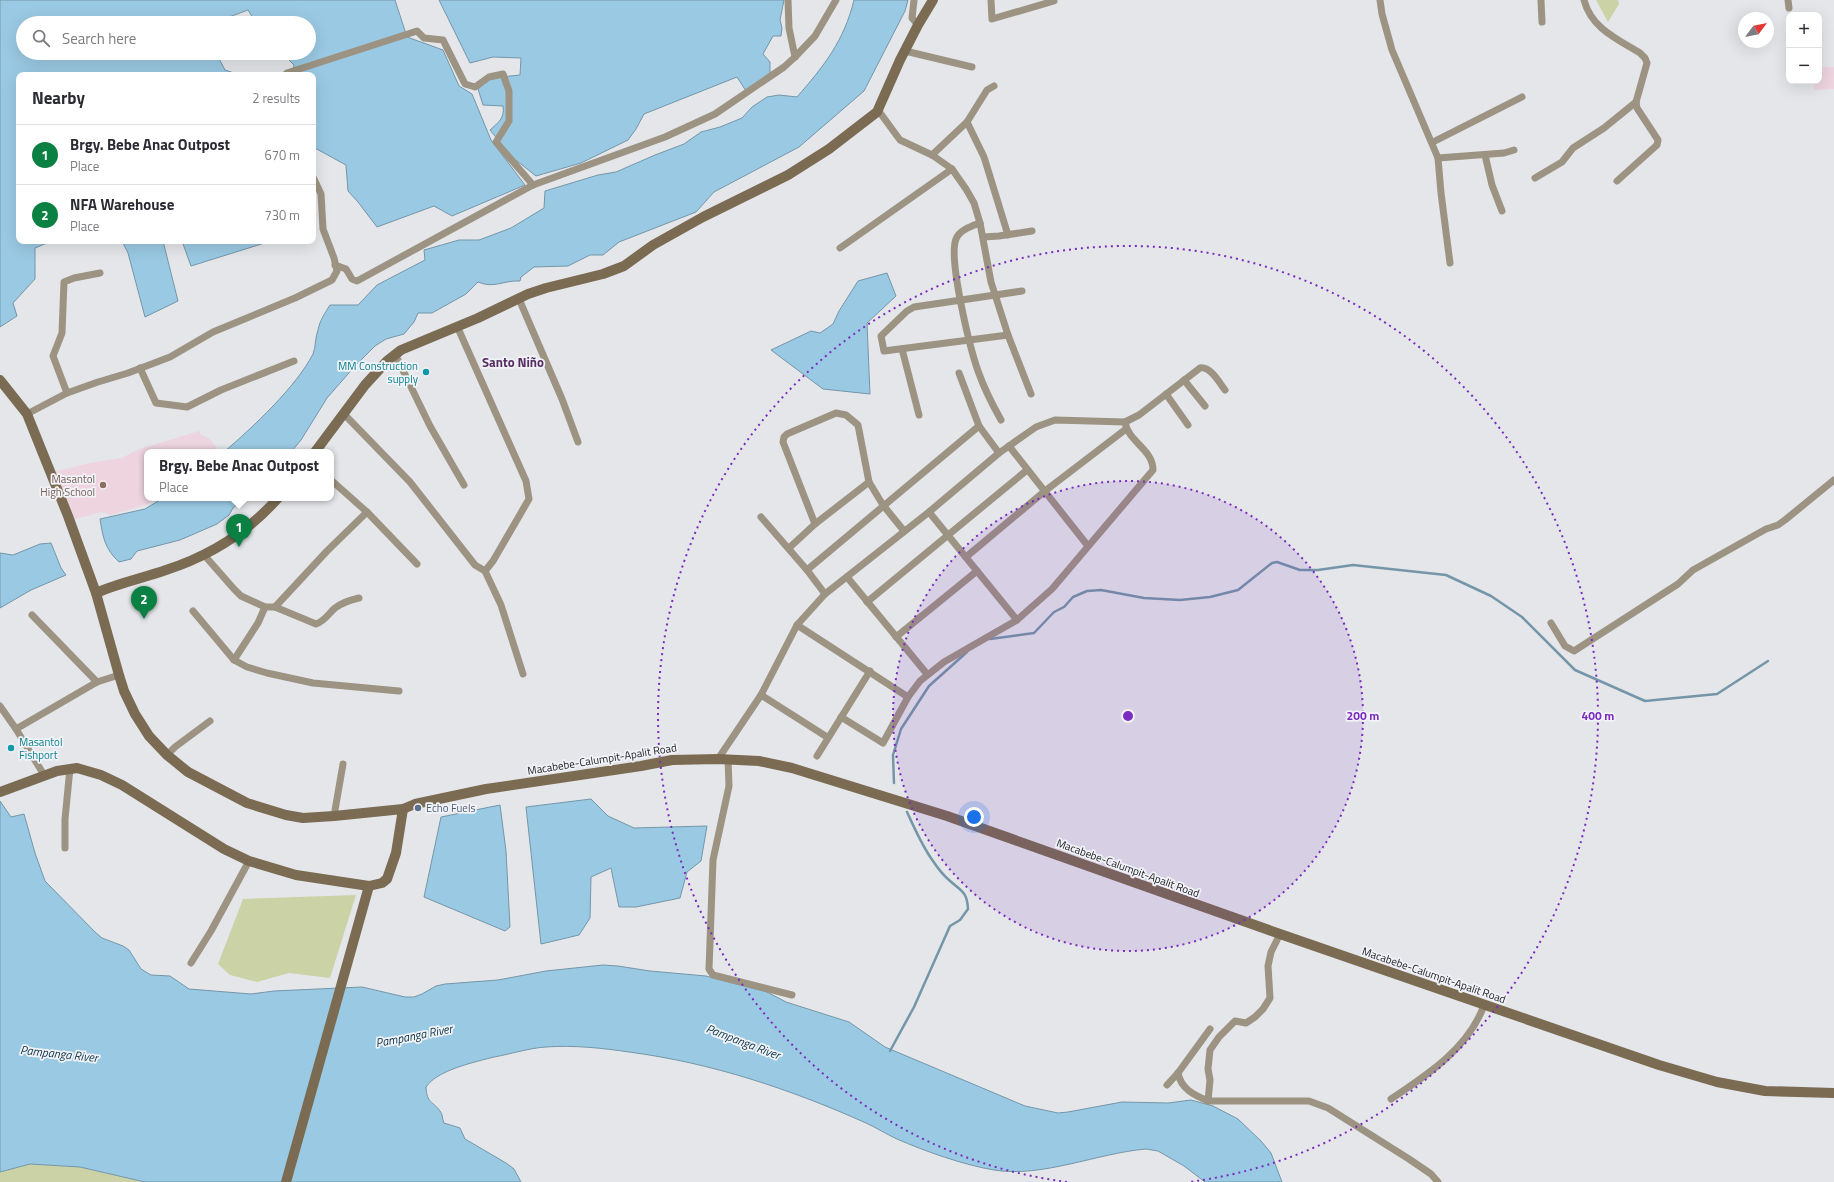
<!DOCTYPE html>
<html lang="en">
<head>
<meta charset="utf-8">
<style>
  body { margin:0; font-family:"Titillium Web",sans-serif; background:#f7f7f7; color:#2b2b33 }
  .controls { position:absolute; right:12px; top:12px; display:grid; overflow:hidden; border-radius:8px; box-shadow:0 4px 16px #0002 }
  .controls button { width:36px; height:36px; display:grid; place-items:center; padding:0; border:0; border-bottom:1px solid #e1e1e2; background:#fff; color:#2b2b33; font:20px sans-serif }
  .compass { position:absolute; left:1738px; top:12px; width:36px; height:36px; border-radius:50%; background:#fff; box-shadow:0 4px 16px #0002; rotate:58deg }
  .you { position:absolute; left:974px; top:817px; width:14px; height:14px; margin:-10px; border:3px solid #fff; border-radius:50%; background:#1a73e8; box-shadow:0 0 0 6px #1a73e833 }
  .badge { display:grid; place-items:center; width:26px; height:26px; border-radius:50%; background:#0b8043; color:#fff; font-size:13px; font-weight:700 }
  .pin { position:absolute; translate:-50% -33px; filter:drop-shadow(0 1px 2px #0008) }
  .pin::after { content:''; position:absolute; top:21px; width:14px; height:12px; background:inherit; clip-path:polygon(0 0,100% 0,50% 100%) }
  .popup { position:absolute; left:144px; top:449px; width:190px; height:52px; box-sizing:border-box; display:grid; place-content:center; border-radius:8px; background:#fff; filter:drop-shadow(0 1px 3px #0005); font-size:13px; white-space:nowrap; color:#7c7c81 }
  .popup b { font-size:15px; color:#2b2b33 }
  .popup::after { content:''; position:absolute; left:50%; top:100%; margin-left:-8px; border:8px solid transparent; border-top-color:#fff }
  .list { margin:0; padding:0; list-style:none }
  h2 { display:flex; justify-content:space-between; align-items:center; height:52px; margin:0; padding:0 16px; font-size:17px }
  h2 small { font-size:13px; font-weight:400; color:#7c7c81 }
  .list li { display:grid; grid-template-columns:26px 1fr auto; gap:12px; align-items:center; box-sizing:border-box; height:60px; padding:0 16px; border-top:1px solid #e1e1e2 }
  .list b { display:block; font-size:15px; white-space:nowrap }
  .list p { margin:0; font-size:13px; white-space:nowrap; color:#7c7c81 }
  .list em { font-size:13px; font-style:normal; color:#7c7c81 }
  .icon { flex:none; width:22px; height:22px; fill:none; stroke:currentColor; stroke-width:2; stroke-linecap:round; stroke-linejoin:round }
  .map { position:relative; flex:none; width:1834px; height:1182px; overflow:hidden }
  .search { position:absolute; background:#fff; box-shadow:0 4px 16px #0002; left:16px; top:16px; width:300px; height:44px; display:flex; align-items:center; gap:10px; box-sizing:border-box; padding:0 14px; border-radius:22px; color:#7c7c81; font-size:15px }
  .panel { position:absolute; background:#fff; box-shadow:0 4px 16px #0002; left:16px; top:72px; width:300px; height:172px; border-radius:8px }
  .map>svg:first-child { display:block }
</style>
</head>
<body>
<div class="map">
<svg width="1834" height="1182" viewBox="0 0 1834 1182">
  <rect width="100%" height="100%" fill="#e4e6ea"/>
  <g fill="#edd4de">
    <polygon points="1819,67 1834,67 1834,89 1814,90 1814,81 1819,81"/>
    <polygon points="199,431 201,435 209,438 220,452 147,452 147,498 158,498 148,504 111,515 101,512 72,520 54,472 90,463 122,458 137,450"/>
  </g>
  <g fill="#cbd3a6">
    <polygon points="1596,0 1618,0 1619,4 1608,22"/>
    <polygon points="356,895 330,978 289,973 257,982 230,975 218,964 243,899"/>
    <polygon points="30,1164 80,1167 145,1182 0,1182 0,1172"/>
  </g>
  <g fill="#9ac9e3" stroke="#7496a8">
    <polygon points="0,0 395,0 407,37 443,50 459,86 472,94 491,140 525,185 452,216 434,206 377,227 358,202 348,191 346,165 313,147 313,75 293,75 294,65 282,53 309,53 309,23 256,23 248,10 213,23 23,23 23,53 216,53 225,70 240,75 19,75 19,241 52,241 35,248 35,279 13,303 17,316 0,327"/>
    <path d="M439 0H784L780 20 782 28 781 36H773L763 54 770 62V74L746 91 737 77 644 114 636 129 628 140 581 163 536 176 512 157 490 130C498 123 505 118 503 106L483 105 478 89 491 78 520 75 521 58 493 57 470 63Z"/>
    <path d="M854 0H908L905 11 864 91 799 147 714 192 696 212 619 242 603 255H590L568 266 534 267 521 277 520 281C504 280 494 289 478 282L466 294 432 313H418L414 322 404 334 386 339 375 346 355 366 327 398 301 440 291 452H224C253 427 296 387 313 354 316 347 315 337 318 330 320 320 325 313 330 305H358L377 285 425 260 424 250 459 240H479L511 228 544 208 545 191 598 175 616 172 655 155 684 144 701 132 720 127 742 118 752 107 767 97 779 95 797 97C824 66 844 41 854 0Z"/>
    <polygon points="122,241 163,241 178,301 145,317 128,253"/>
    <polygon points="182,241 271,241 191,266"/>
    <polygon points="887,273 896,296 867,323 870,394 823,389 771,350 811,331 820,333 833,324 839,311 858,281"/>
    <path d="M163 498H246L233 508 229 515 217 524 180 540 137 551 131 559 119 562C105 549 103 538 100 519L145 509Z"/>
    <polygon points="51,543 61,568 66,575 31,590 0,608 0,553 13,555 40,544"/>
    <polygon points="591,799 608,816 634,828 707,826 701,861 687,872 680,898 636,907 619,907 611,868 591,877 590,918 579,935 541,944 526,807"/>
    <path d="M0 801 11 817 24 814 35 853 45 881 95 932 102 938 123 946 129 950 141 969 151 975 170 976 189 989 251 994 274 991 362 987 405 997H414L422 994 436 986 445 984 498 980 546 971 603 965 618 966 650 971 706 976 767 992 786 1002 849 1022 885 1047 1025 1106 1058 1113 1068 1112 1122 1102 1168 1103 1191 1100 1213 1106 1238 1119 1261 1141 1271 1153 1282 1182H1205L1184 1166 1158 1151 1146 1149C1098 1153 1042 1178 994 1170 964 1165 924 1151 897 1139 886 1134 877 1128 866 1123 790 1089 712 1063 629 1052 602 1048 573 1045 546 1047 529 1048 511 1054 494 1057 475 1062 437 1070 426 1087 427 1104 432 1100 440 1111 443 1114 442 1119 444 1123L460 1128 465 1139 506 1163 514 1169 521 1182H145L80 1167 30 1164 0 1172Z"/>
    <polygon points="500,805 506,851 510,927 505,931 424,897 441,817"/>
  </g>
  <g fill="none" stroke-linecap="round" stroke-linejoin="round">
    <g stroke="#7496a8" stroke-width="2.5">
      <polyline points="990,639 1034,633 1054,612 1064,607 1073,597 1087,591 1101,590 1144,598 1180,600 1210,597 1238,590 1272,563 1277,562 1300,570 1318,570 1353,565 1446,575 1491,596 1522,617 1575,670 1645,701 1717,694 1768,661"/>
      <polyline points="894,783 893,755 901,729 929,686 967,652"/>
      <path d="M890 1051 914 1007 950 926 960 920 968 909C967 891 961 891 949 880 943 875 937 867 933 861 922 846 915 829 907 812"/>
    </g>
    <g stroke="#9d9382" stroke-width="7">
      <polyline points="788,0 789,28 795,57"/>
      <polyline points="914,0 912,18 918,25"/>
      <polyline points="991,0 992,19 1054,1"/>
      <polyline points="1380,0 1382,14 1392,50 1438,158 1441,193 1450,263"/>
      <polyline points="1541,0 1542,22"/>
      <path d="M1584 0C1591 28 1617 39 1640 53L1645 58 1647 63 1636 102 1637 108 1658 140 1657 145 1617 181"/>
      <polyline points="1788,0 1789,8"/>
      <polyline points="905,51 972,67"/>
      <polyline points="285,75 287,73 417,31 424,38 443,40 465,84 475,87 489,77 503,74 509,91 509,121 496,142 533,185"/>
      <polyline points="994,86 987,90 967,122 984,157 1008,235"/>
      <polyline points="878,110 900,140 932,155 952,169 966,189 974,203 980,223 991,282 1008,335 1031,394"/>
      <polyline points="1433,142 1522,97"/>
      <polyline points="932,155 967,122"/>
      <polyline points="1485,155 1492,185 1502,211"/>
      <polyline points="1438,158 1504,153 1514,150"/>
      <polyline points="1535,178 1562,162 1573,148 1604,128 1636,102"/>
      <path d="M980 223C972 226 959 230 956 239 948 259 970 348 978 371 984 388 992 404 1001 420"/>
      <polyline points="984,237 999,236 1032,231"/>
      <polyline points="840,248 952,169"/>
      <polyline points="335,265 346,269 352,279 357,281 533,185 665,137 715,114 784,67 795,57 815,36 836,0"/>
      <polyline points="519,299 562,399 578,442"/>
      <polyline points="457,326 526,481 529,499 493,561 485,571"/>
      <polyline points="1008,335 884,351 881,336 907,311 914,307 1022,291"/>
      <polyline points="902,349 919,415"/>
      <polyline points="395,354 430,426 464,485"/>
      <polyline points="140,368 156,403 187,407 221,390 294,361"/>
      <polyline points="959,373 979,426 999,453"/>
      <polyline points="1184,380 1205,406"/>
      <polyline points="67,393 53,356 62,333 64,282 74,278 100,273"/>
      <polyline points="1166,394 1188,425"/>
      <polyline points="343,413 410,482 475,565 485,571 501,605 523,674"/>
      <polyline points="27,414 67,393 98,382 128,373 170,357 213,332 295,298 332,280 337,271 334,258 323,229 321,194 313,177"/>
      <polyline points="1009,446 1088,546"/>
      <polyline points="331,480 367,512 417,564"/>
      <polyline points="929,512 1017,620"/>
      <polyline points="761,517 807,570 825,594"/>
      <polyline points="815,524 783,442 784,437 787,434 836,413 846,415 858,425 869,482 883,505 904,531"/>
      <polyline points="789,548 815,524 869,482"/>
      <path d="M205 556 234 589 241 596 265 607H275L316 624C325 621 328 614 335 608 343 602 350 600 359 598"/>
      <polyline points="966,557 1045,491 1126,429"/>
      <polyline points="807,570 979,426"/>
      <polyline points="847,577 927,674"/>
      <polyline points="867,602 1027,470"/>
      <polyline points="275,607 327,551 367,512"/>
      <polyline points="193,611 234,660 247,667 267,673 313,683 399,691"/>
      <polyline points="32,615 97,682"/>
      <polyline points="1551,623 1565,646 1574,651 1678,584 1693,570 1766,529 1778,525 1785,520 1834,480"/>
      <polyline points="797,625 908,697"/>
      <polyline points="896,637 977,571"/>
      <polyline points="234,660 258,623 265,607"/>
      <polyline points="761,695 827,737"/>
      <polyline points="0,706 16,729"/>
      <path d="M841 717 883 743 908 697 920 681 944 662 1017 620 1052 589 1153 470C1153 449 1128 442 1125 422"/>
      <polyline points="167,755 175,747 210,721"/>
      <polyline points="817,756 870,671"/>
      <path d="M718 759 761 695 797 625 825 594 929 512 999 453 1036 427 1055 420 1125 422 1139 415 1200 368C1210 366 1219 382 1225 390"/>
      <polyline points="728,759 729,786 713,860 709,969 713,975 792,995"/>
      <polyline points="44,775 16,729 97,682 119,675"/>
      <polyline points="334,816 343,764"/>
      <polyline points="65,848 65,819 70,768"/>
      <polyline points="1280,934 1271,952 1268,966 1270,998 1263,1009 1255,1017 1246,1023 1235,1021 1219,1037 1210,1050 1208,1069 1210,1080 1208,1101 1309,1101 1328,1108 1409,1159 1431,1174 1438,1182"/>
      <polyline points="191,963 211,931 249,861"/>
      <path d="M1178 1073C1181 1089 1194 1095 1208 1101"/>
      <polyline points="1167,1085 1178,1073 1210,1029"/>
      <path d="M1391 1099C1427 1075 1469 1048 1484 1005"/>
    </g>
    <g stroke="#7a6b52" stroke-width="10">
      <polyline points="0,380 27,414 68,516 96,593 119,675 124,691 135,714 149,736 167,755 188,772 247,803 286,815 303,818 334,816 403,809 415,804 486,789 641,766 672,760 718,759 759,761 792,768 947,816 1280,934 1659,1065 1717,1082 1765,1091 1834,1093"/>
      <polyline points="315,452 365,385 387,361 401,350 478,318 528,294 546,288 603,274 624,266 653,245 703,217 788,175 829,149 877,112 900,60 918,25 933,0"/>
      <path d="M96 593C119 583 143 578 166 570 209 556 248 532 278 498"/>
      <polyline points="0,792 57,771 77,768 101,775 122,785 224,849 249,861 296,875 369,886 382,883 387,879 396,853 403,809"/>
      <polyline points="286,1182 369,886"/>
    </g>
  </g>
  <circle cx="1128" cy="716" r="235" fill="#7b2cbf" fill-opacity=".12"/>
  <g fill="none" stroke="#7b2cbf" stroke-width="2" stroke-dasharray="2 4">
    <circle cx="1128" cy="716" r="235"/>
    <path d="M1067 1182A470 470 0 1 1 1189 1182"/>
  </g>
  <g fill="#0f9aa8" stroke="#f1f3f8" stroke-width="1.5">
    <circle cx="426" cy="372" r="4"/>
    <circle cx="11" cy="748" r="4"/>
  </g>
  <circle fill="#8d6e63" stroke="#f1f3f8" stroke-width="1.5" cx="103" cy="485" r="4"/>
  <circle fill="#5c6f8a" stroke="#f1f3f8" stroke-width="1.5" cx="418" cy="808" r="4"/>
  <g text-anchor="middle" stroke-width="3.5" stroke-linejoin="round" paint-order="stroke">
    <g font-size="11" fill="#0d838f" stroke="#f1f3f8" text-anchor="end">
      <text x="418" y="370">MM Construction<tspan x="418" dy="13">supply</tspan></text>
      <text x="19" y="746" text-anchor="start">Masantol<tspan x="19" dy="13">Fishport</tspan></text>
    </g>
    <g font-size="11" fill="#785e54" stroke="#f1f3f8" text-anchor="end">
      <text x="95" y="483">Masantol<tspan x="95" dy="13">High School</tspan></text>
    </g>
    <g font-size="11" fill="#1d1e20" stroke="#f1f3f8">
      <text transform="translate(602 759) rotate(-9)" y="4">Macabebe-Calumpit-Apalit Road</text>
      <text transform="translate(1128 868) rotate(20)" y="4">Macabebe-Calumpit-Apalit Road</text>
      <text transform="translate(1434 975) rotate(19)" y="4">Macabebe-Calumpit-Apalit Road</text>
    </g>
    <g font-size="11" fill="#4e5e75" stroke="#f1f3f8" text-anchor="start">
      <text x="426" y="812">Echo Fuels</text>
    </g>
    <g font-size="12" font-style="italic" fill="#0e3648" stroke="#f1f3f8">
      <text transform="translate(414 1036) rotate(-11)" y="4">Pampanga River</text>
      <text transform="translate(743 1042) rotate(21)" y="4">Pampanga River</text>
      <text transform="translate(59 1054) rotate(6)" y="4">Pampanga River</text>
    </g>
    <g font-size="13" font-weight="bold" fill="#582d61" stroke="#f1f3f8">
      <text x="513" y="367">Santo Niño</text>
    </g>
  </g>
  <circle cx="1128" cy="716" r="6" fill="#7b2cbf" stroke="#f1f3f8" stroke-width="2"/>
  <g font-size="12" text-anchor="middle" font-weight="bold" fill="#7b2cbf" stroke="#f1f3f8" stroke-width="3.5" stroke-linejoin="round" paint-order="stroke">
    <text x="1363" y="720">200 m</text>
    <text x="1598" y="720">400 m</text>
  </g>
</svg>
<div class="controls">
<button>+</button>
<button>−</button>
</div>
<svg class="compass" viewBox="-18 -18 36 36"><path d="M0-13l5 13h-10z" fill="#e53935"/><path d="M0 13l5-13h-10z" fill="#7c7c81"/></svg>
<div class="you"></div>
<div class="pin badge" style="left:239px;top:547px">1</div>
<div class="popup"><b>Brgy. Bebe Anac Outpost</b>Place</div>
<div class="pin badge" style="left:144px;top:619px">2</div>
<div class="search"><svg class="icon" aria-label="search" viewBox="0 0 24 24"><circle cx="10" cy="10" r="6"/><path d="M15 15l6 6"/></svg>Search here</div>
<section class="panel">
<h2>Nearby<small>2 results</small></h2>
<ul class="list">
<li><span class="badge">1</span><div><b>Brgy. Bebe Anac Outpost</b><p>Place</p></div><em>670 m</em></li>
<li><span class="badge">2</span><div><b>NFA Warehouse</b><p>Place</p></div><em>730 m</em></li>
</ul>
</section>
</div>
</body>
</html>
